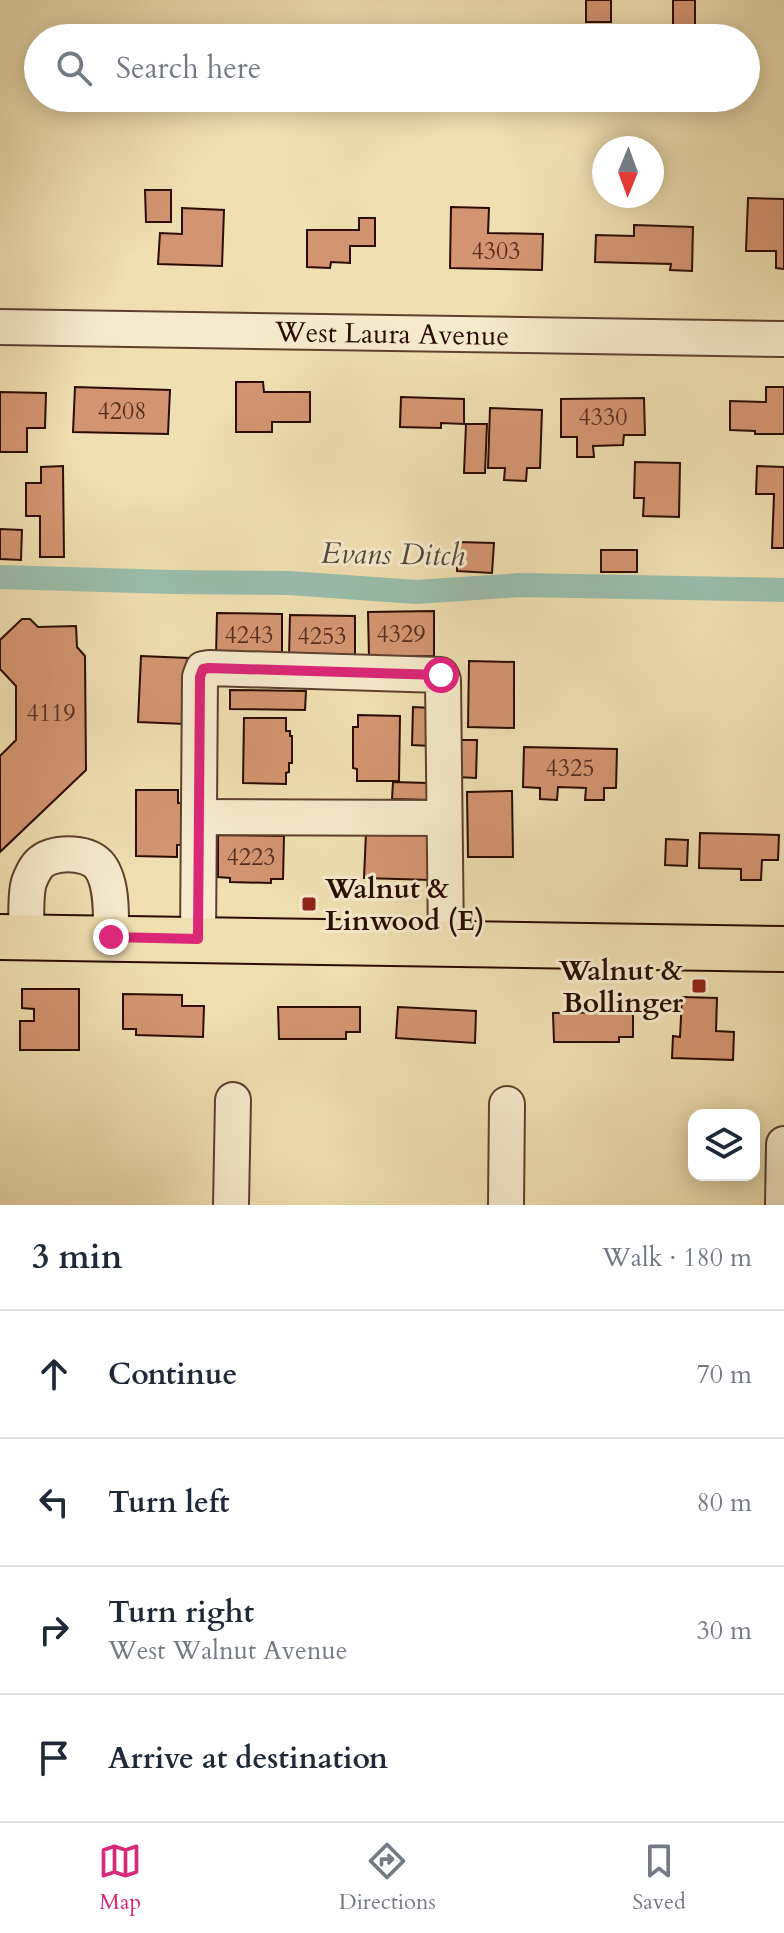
<!DOCTYPE html>
<html lang="en">
<head>
<meta charset="utf-8">
<style>
  body { margin:0; font-family:Cardo,serif; background:#f2f2f3; color:#1f2937 }
  .controls { position:absolute; right:24px; bottom:24px; display:grid; overflow:hidden; border-radius:16px; box-shadow:0 4px 20px #0003 }
  .controls button { width:72px; height:72px; display:grid; place-items:center; padding:0; border:0; border-bottom:2px solid #e0e1e3; background:#fff; color:#1f2937; font:40px sans-serif }
  .compass { position:absolute; left:592px; top:136px; width:72px; height:72px; border-radius:50%; background:#fff; box-shadow:0 4px 20px #0003; rotate:181deg }
  .stop { position:absolute; width:24px; height:24px; margin:-18px; border:6px solid #db2777; border-radius:50%; background:#fff }
  .stop.end { background:#db2777; border-color:#fff; box-shadow:0 2px 8px #0008 }
  .list { margin:0; padding:0; list-style:none }
  h2 { display:flex; justify-content:space-between; align-items:center; height:104px; margin:0; padding:0 32px; font-size:34px }
  h2 small { font-size:26px; font-weight:400; color:#747a83 }
  .list li { display:grid; grid-template-columns:52px 1fr auto; gap:24px; align-items:center; box-sizing:border-box; height:128px; padding:0 32px; border-top:2px solid #e0e1e3 }
  .list b { display:block; font-size:30px; white-space:nowrap }
  .list p { margin:0; font-size:26px; white-space:nowrap; color:#747a83 }
  .list em { font-size:26px; font-style:normal; color:#747a83 }
  .icon { flex:none; width:44px; height:44px; fill:none; stroke:currentColor; stroke-width:2; stroke-linecap:round; stroke-linejoin:round }
  .map { position:relative; flex:none; width:784px; height:1205px; overflow:hidden }
  .search { position:absolute; background:#fff; box-shadow:0 4px 20px #0003; left:24px; right:24px; top:24px; height:88px; display:flex; align-items:center; gap:20px; box-sizing:border-box; padding:0 28px; border-radius:44px; color:#747a83; font-size:30px }
  .sheet { height:616px; background:#fff }
  nav { display:flex; justify-content:space-around; align-items:center; box-sizing:border-box; height:112px; border-top:2px solid #e0e1e3; background:#fff; font-size:22px; color:#747a83 }
  nav a { display:grid; justify-items:center; gap:4px }
  nav .on { color:#db2777 }
  .map>svg:first-child { display:block }
</style>
</head>
<body>
<div class="map">
<svg width="784" height="1205" viewBox="0 0 784 1205">
  <rect width="100%" height="100%" fill="#efdfb1"/>
  <filter id="stains"><feTurbulence type="fractalNoise" baseFrequency=".0025" numOctaves="4"/><feColorMatrix values="0 0 0 0 .2 0 0 0 0 .09 0 0 0 0 .02 0 0 0 .5 -.17"/></filter>
  <radialGradient id="worn" r=".72"><stop offset=".6" stop-color="#630" stop-opacity="0"/><stop offset="1" stop-color="#630" stop-opacity=".3"/></radialGradient>
  <g fill="none" stroke-linecap="round" stroke-linejoin="round">
    <polyline stroke="#9abdac" stroke-width="24" points="0,577 172,582 289,583 416,592 520,585 784,590"/>
  </g>
  <g fill="#d39571" stroke="#2c0c02" stroke-width="2">
    <rect x="586" y="0" width="25" height="22"/>
    <rect x="673" y="0" width="22" height="38"/>
    <polygon points="664,29 664,38 641,38 641,30"/>
    <polygon points="145,190 171,190 171,222 146,222"/>
    <polygon points="748,198 784,199 784,269 776,268 776,251 746,251"/>
    <polygon points="451,207 489,208 488,233 543,234 542,270 450,268"/>
    <polygon points="182,208 224,210 222,266 158,264 160,233 182,234"/>
    <polygon points="359,218 375,218 375,246 350,246 350,263 331,262 330,268 307,267 307,230 359,230"/>
    <polygon points="634,225 693,227 692,271 670,270 671,264 595,262 596,235 634,236"/>
    <polygon points="236,382 263,382 264,392 310,392 310,422 272,422 272,432 236,432"/>
    <polygon points="75,387 170,390 168,434 73,432"/>
    <polygon points="766,387 784,387 784,434 755,434 755,431 730,430 730,401 766,402"/>
    <polygon points="0,392 46,393 45,428 27,428 27,452 0,452"/>
    <polygon points="401,397 464,399 464,424 441,423 441,428 400,427"/>
    <polygon points="644,398 645,435 624,435 623,445 593,446 594,457 577,457 577,437 561,437 561,399"/>
    <polygon points="490,408 542,410 540,468 527,468 526,481 504,480 505,468 488,468"/>
    <polygon points="466,424 487,424 485,473 464,473"/>
    <polygon points="635,462 680,463 679,517 643,516 644,498 634,498"/>
    <polygon points="63,466 64,557 40,557 40,516 26,516 26,483 41,483 41,467"/>
    <polygon points="757,466 784,467 784,548 772,548 774,494 756,494"/>
    <polygon points="0,529 22,530 21,560 0,559"/>
    <polygon points="458,542 494,543 492,573 457,571"/>
    <rect x="601" y="550" width="36" height="22"/>
    <polygon points="434,611 434,656 369,657 368,612"/>
    <polygon points="217,613 282,614 282,656 216,656"/>
    <polygon points="290,615 355,616 355,658 289,657"/>
    <polygon points="22,619 30,619 38,627 76,626 77,647 85,656 86,770 0,852 0,756 16,740 16,686 0,669 0,640"/>
    <polygon points="141,656 188,658 185,724 138,722"/>
    <polygon points="469,661 514,662 514,728 468,727"/>
    <polygon points="230,690 306,691 305,710 230,709"/>
    <polygon points="413,707 431,708 430,746 412,745"/>
    <polygon points="358,715 400,716 399,781 357,781 357,769 353,768 353,727 358,727"/>
    <polygon points="244,718 286,718 286,731 290,731 290,736 292,736 292,763 289,763 289,772 286,773 286,784 243,783"/>
    <polygon points="459,740 477,740 476,778 457,777"/>
    <polygon points="524,747 617,749 616,788 604,788 604,800 585,800 586,788 558,787 557,800 540,799 540,788 523,787"/>
    <polygon points="393,782 429,783 429,800 392,799"/>
    <polygon points="136,790 178,790 178,803 182,803 182,845 177,845 177,857 136,856"/>
    <polygon points="512,791 513,857 468,857 467,792"/>
    <polygon points="366,832 432,835 431,880 364,878"/>
    <polygon points="700,833 779,835 778,860 762,860 761,880 741,880 741,869 699,868"/>
    <polygon points="218,835 284,836 283,879 271,879 271,883 230,882 230,878 218,877"/>
    <polygon points="666,839 688,840 687,866 665,865"/>
    <polygon points="22,989 79,989 79,1050 20,1050 20,1021 34,1021 34,1009 22,1008"/>
    <polygon points="123,994 182,995 182,1006 204,1006 203,1037 136,1035 136,1029 123,1029"/>
    <polygon points="682,997 717,998 716,1031 734,1032 733,1060 672,1058 673,1036 680,1037"/>
    <polygon points="278,1007 360,1007 360,1032 346,1032 346,1039 279,1039"/>
    <polygon points="398,1007 476,1011 475,1043 396,1038"/>
    <polygon points="633,1012 633,1037 619,1037 619,1042 554,1042 553,1013"/>
  </g>
  <g fill="none" stroke-linecap="round" stroke-linejoin="round">
    <g stroke="#5d412e" stroke-width="38">
      <g id="minor">
        <polyline points="0,327 784,339"/>
        <polyline points="199,817 444,818"/>
        <path d="M26 937C27 921 25 902 28 886 29 880 35 868 39 864 51 851 85 851 98 864 113 880 111 917 111 937"/>
        <polyline points="198,939 200,677 203,669 209,668 441,675 443,680 446,942"/>
        <polyline points="231,1205 233,1100"/>
        <polyline points="506,1205 507,1104"/>
        <polyline points="783,1205 784,1144"/>
      </g>
    </g>
    <g stroke="#2c0c02" stroke-width="48">
      <polyline id="major" points="0,937 784,949"/>
    </g>
    <use href="#minor" stroke="#f5eacc" stroke-width="34"/>
    <use href="#major" stroke="#efdfb1" stroke-width="44"/>
  </g>
  <g fill="none" stroke-linecap="round" stroke-linejoin="round">
    <polyline stroke="#db2777" stroke-width="10" points="111,937 198,939 200,677 203,669 209,668 441,675"/>
  </g>
  <g fill="#8f2418" stroke="#f5eacc" stroke-width="3">
    <rect x="301" y="896" width="16" height="16" rx="4"/>
    <rect x="691" y="978" width="16" height="16" rx="4"/>
  </g>
  <g text-anchor="middle" stroke-width="6" stroke-linejoin="round" paint-order="stroke">
    <g font-size="24" fill="#562e1e">
      <text x="496" y="259">4303</text>
      <text x="122" y="419">4208</text>
      <text x="603" y="425">4330</text>
      <text x="401" y="642">4329</text>
      <text x="249" y="643">4243</text>
      <text x="322" y="644">4253</text>
      <text x="51" y="721">4119</text>
      <text x="570" y="776">4325</text>
      <text x="251" y="865">4223</text>
    </g>
    <g font-size="28" fill="#2c0c02" stroke="#f5eacc">
      <text transform="translate(392 333) rotate(1)" y="10">West Laura Avenue</text>
    </g>
    <g font-size="28" font-weight="bold" fill="#2c0c02" stroke="#f5eacc" text-anchor="start">
      <text x="325" y="898">Walnut &amp;<tspan x="325" dy="32">Linwood (E)</tspan></text>
      <text x="683" y="980" text-anchor="end">Walnut &amp;<tspan x="683" dy="32">Bollinger</tspan></text>
    </g>
    <g font-size="30" font-style="italic" fill="#524a3e" stroke="#f5eacc">
      <text transform="translate(393 554) rotate(1)" y="10">Evans Ditch</text>
    </g>
  </g>
  <rect width="100%" height="100%" filter="url(#stains)"/>
  <rect width="100%" height="100%" fill="url(#worn)"/>
</svg>
<div class="controls">
<button><svg class="icon" aria-label="layers" viewBox="0 0 24 24"><path d="M12 4l9 5-9 5-9-5zM3 14l9 5 9-5"/></svg></button>
</div>
<svg class="compass" viewBox="-18 -18 36 36"><path d="M0-13l5 13h-10z" fill="#e53935"/><path d="M0 13l5-13h-10z" fill="#747a83"/></svg>
<div class="stop" style="left:441px;top:675px"></div>
<div class="stop end" style="left:111px;top:937px"></div>
<div class="search"><svg class="icon" aria-label="search" viewBox="0 0 24 24"><circle cx="10" cy="10" r="6"/><path d="M15 15l6 6"/></svg>Search here</div>
</div>
<section class="sheet">
<h2>3 min<small>Walk · 180 m</small></h2>
<ul class="list">
<li><svg class="icon" aria-label="ahead" viewBox="0 0 24 24"><path d="M12 20V5M6 11l6-6 6 6"/></svg><div><b>Continue</b></div><em>70 m</em></li>
<li><svg class="icon" aria-label="left" viewBox="0 0 24 24"><path d="M17 20v-9H6M10 6l-5 5 5 5"/></svg><div><b>Turn left</b></div><em>80 m</em></li>
<li><svg class="icon" aria-label="right" viewBox="0 0 24 24"><path d="M7 20v-9h11M14 6l5 5-5 5"/></svg><div><b>Turn right</b><p>West Walnut Avenue</p></div><em>30 m</em></li>
<li><svg class="icon" aria-label="arrive" viewBox="0 0 24 24"><path d="M6 21V4h12l-3 4 3 4H6"/></svg><div><b>Arrive at destination</b></div></li>
</ul>
</section>
<nav>
<a class="on"><svg class="icon" aria-label="map" viewBox="0 0 24 24"><path d="M3 6l6-2 6 2 6-2v14l-6 2-6-2-6 2zM9 4v14M15 6v14"/></svg>Map</a>
<a><svg class="icon" aria-label="directions" viewBox="0 0 24 24"><path d="M12 3l9 9-9 9-9-9zM9 14v-3h6M13 9l2 2-2 2"/></svg>Directions</a>
<a><svg class="icon" aria-label="saved" viewBox="0 0 24 24"><path d="M7 4h10v16l-5-4-5 4z"/></svg>Saved</a>
</nav>
</body>
</html>
